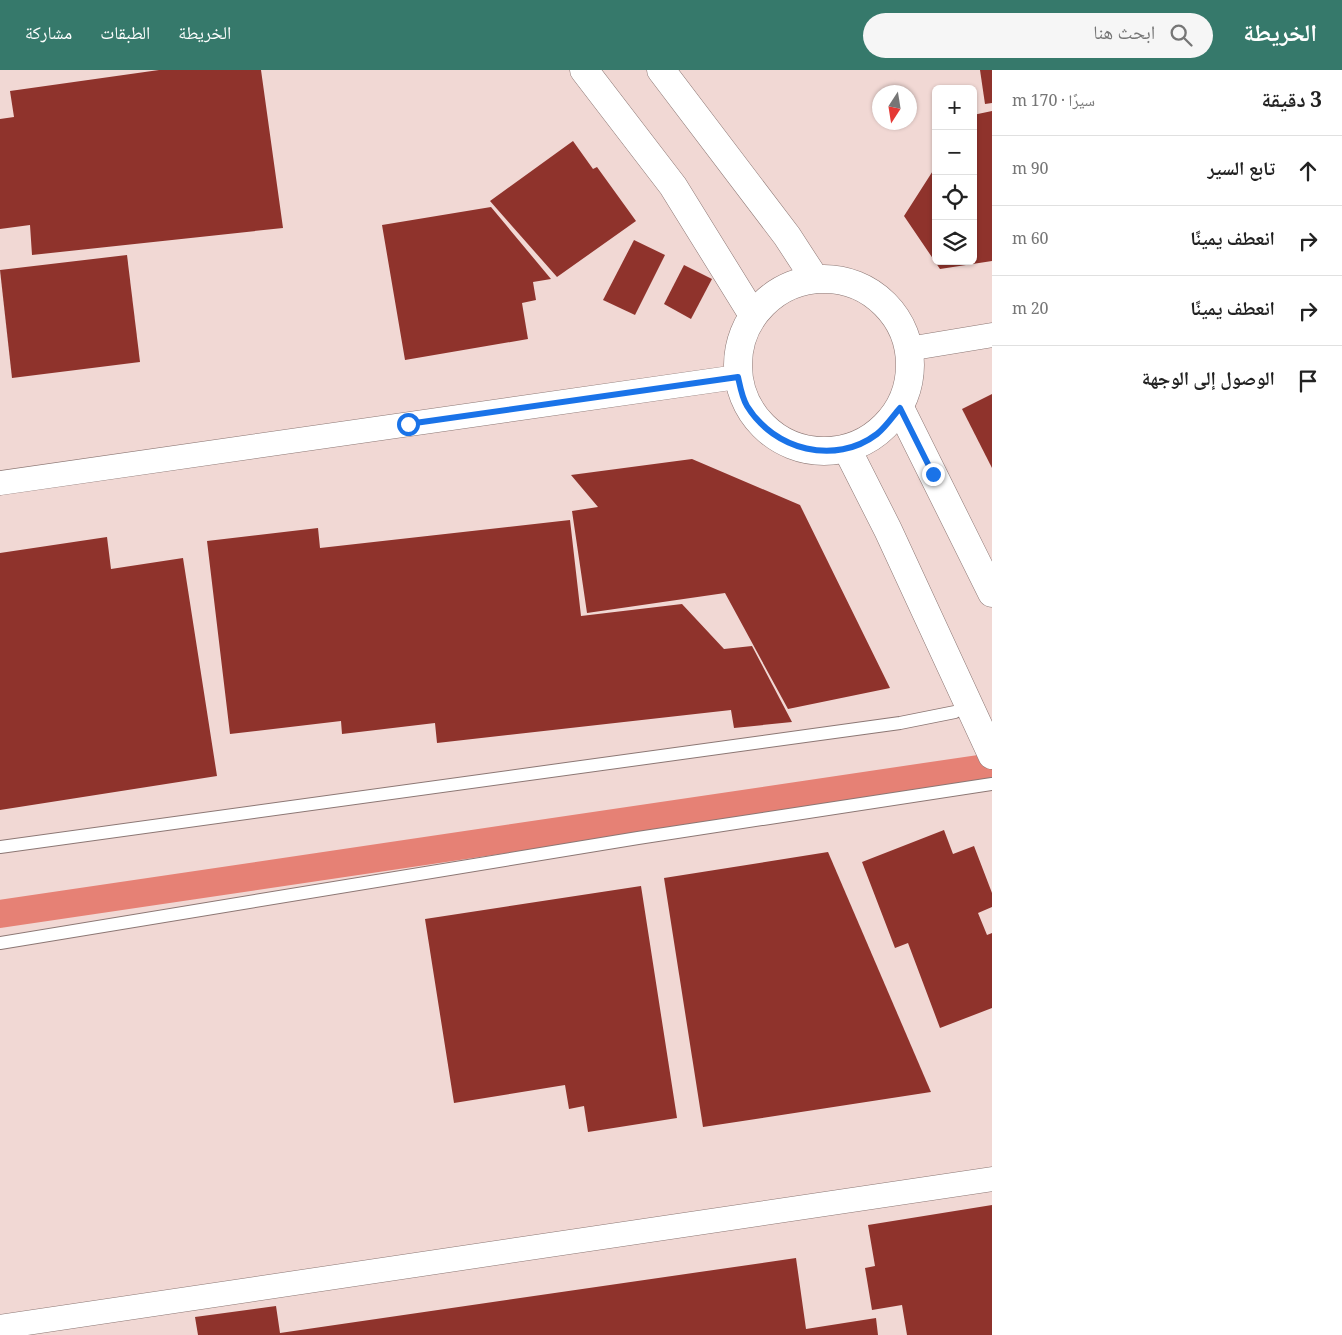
<!DOCTYPE html>
<html lang="ar">
<head>
<meta charset="utf-8">
<style>
  body { margin:0; font-family:Georgia,"Noto Naskh Arabic",serif; background:#f6f6f6; color:#222; direction:rtl }
  .controls { position:absolute; right:15px; top:15px; display:grid; overflow:hidden; border-radius:8px; box-shadow:0 1px 4px #0004 }
  .controls button { width:45px; height:45px; display:grid; place-items:center; padding:0; border:0; border-bottom:1px solid #e0e0e0; background:#fff; color:#222; font:25px sans-serif }
  .compass { position:absolute; left:872px; top:15px; width:45px; height:45px; border-radius:50%; background:#fff; box-shadow:0 1px 4px #0004; rotate:192deg }
  .stop { position:absolute; width:15px; height:15px; margin:-11px; border:4px solid #1a73e8; border-radius:50%; background:#fff }
  .stop.end { background:#1a73e8; border-color:#fff; box-shadow:0 1px 5px #0008 }
  .list { margin:0; padding:0; list-style:none }
  h2 { display:flex; justify-content:space-between; align-items:center; height:65px; margin:0; padding:0 20px; font-size:21px }
  h2 small { font-size:16px; font-weight:400; color:#767676 }
  .list li { display:grid; grid-template-columns:32px 1fr auto; gap:15px; align-items:center; box-sizing:border-box; height:70px; padding:0 20px; border-top:1px solid #e0e0e0 }
  .list b { display:block; font-size:19px; white-space:nowrap }
  .list em { font-size:16px; font-style:normal; color:#767676 }
  .icon { flex:none; width:28px; height:28px; fill:none; stroke:currentColor; stroke-width:2; stroke-linecap:round; stroke-linejoin:round }
  .map { position:relative; flex:none; width:992px; height:1265px; overflow:hidden; direction:ltr }
  header { display:flex; align-items:center; gap:30px; box-sizing:border-box; height:70px; padding:0 25px; background:#36796b; color:#fff }
  header strong { font-size:24px }
  nav { display:flex; gap:28px; margin-inline-start:auto; font-size:18px }
  .search { width:350px; height:45px; background:#f6f6f6; display:flex; align-items:center; gap:12px; box-sizing:border-box; padding:0 18px; border-radius:28px; color:#767676; font-size:19px }
  main { display:flex }
  aside { flex:1; background:#fff }
  .map>svg:first-child { display:block }
</style>
</head>
<body>
<header>
<strong>الخريطة</strong>
<div class="search"><svg class="icon" aria-label="search" viewBox="0 0 24 24"><circle cx="10" cy="10" r="6"/><path d="M15 15l6 6"/></svg>ابحث هنا</div>
<nav><a>الخريطة</a><a>الطبقات</a><a>مشاركة</a></nav>
</header>
<main>
<aside>
<h2>3 دقيقة<small>سيرًا · 170 m</small></h2>
<ul class="list">
<li><svg class="icon" aria-label="ahead" viewBox="0 0 24 24"><path d="M12 20V5M6 11l6-6 6 6"/></svg><div><b>تابع السير</b></div><em>90 m</em></li>
<li><svg class="icon" aria-label="right" viewBox="0 0 24 24"><path d="M7 20v-9h11M14 6l5 5-5 5"/></svg><div><b>انعطف يمينًا</b></div><em>60 m</em></li>
<li><svg class="icon" aria-label="right" viewBox="0 0 24 24"><path d="M7 20v-9h11M14 6l5 5-5 5"/></svg><div><b>انعطف يمينًا</b></div><em>20 m</em></li>
<li><svg class="icon" aria-label="arrive" viewBox="0 0 24 24"><path d="M6 21V4h12l-3 4 3 4H6"/></svg><div><b>الوصول إلى الوجهة</b></div></li>
</ul>
</aside>
<div class="map">
<svg width="992" height="1265" viewBox="0 0 992 1265">
  <rect width="100%" height="100%" fill="#fce9e6"/>
  <path fill="#f1d8d4" fill-rule="evenodd" d="M0 0H992V1265H0ZM936 19H973V191H936ZM879 22H909V52H879Z"/>
  <g fill="none" stroke-linecap="round" stroke-linejoin="round">
    <polyline stroke="#e68175" stroke-width="28" points="0,844 992,697"/>
  </g>
  <g fill="#8f332c">
    <polygon points="159,0 261,0 283,158 32,185 30,155 0,159 0,49 14,47 10,21"/>
    <polygon points="980,0 992,0 992,33 985,34"/>
    <polygon points="992,41 992,191 940,199 904,146 936,96 936,191 973,191 973,45"/>
    <polygon points="573,71 593,99 597,97 636,151 557,207 490,131"/>
    <polygon points="491,137 551,209 533,212 536,230 522,233 528,269 405,290 382,155"/>
    <polygon points="634,170 665,185 635,245 603,230"/>
    <polygon points="127,185 140,292 12,308 0,200"/>
    <polygon points="684,195 712,209 691,249 664,234"/>
    <polygon points="992,324 992,398 962,339"/>
    <polygon points="692,389 800,435 890,618 788,639 725,523 587,543 572,441 598,437 571,405"/>
    <polygon points="570,450 581,546 682,534 724,579 752,576 792,652 734,658 731,640 437,673 435,653 342,664 341,651 230,664 207,471 318,458 320,478"/>
    <polygon points="107,467 111,499 183,488 217,706 0,740 0,483"/>
    <polygon points="944,760 953,784 974,776 992,823 992,837 978,843 987,865 992,863 992,938 940,958 908,873 895,878 862,792"/>
    <polygon points="828,782 931,1022 703,1057 664,808"/>
    <polygon points="641,816 677,1048 588,1062 584,1036 569,1039 565,1015 454,1033 425,849"/>
    <polygon points="992,1135 992,1265 907,1265 902,1235 872,1240 865,1198 875,1196 868,1155"/>
    <polygon points="796,1188 806,1259 876,1248 878,1265 198,1265 195,1247 276,1236 280,1263"/>
  </g>
  <g fill="none" stroke-linecap="round" stroke-linejoin="round">
    <g stroke="#8c7774" stroke-width="14">
      <g id="service">
        <polyline points="0,777 900,653 955,642"/>
        <polyline points="0,873 638,768 992,714"/>
      </g>
    </g>
    <g stroke="#8c7774" stroke-width="25">
      <g id="minor">
        <polyline points="908,279 992,265"/>
        <polyline points="0,413 737,307"/>
        <polyline points="0,1257 992,1109"/>
      </g>
    </g>
    <g stroke="#8c7774" stroke-width="29">
      <g id="tertiary">
        <polyline points="584,0 673,116 753,245"/>
        <polyline points="661,0 787,166 815,209"/>
        <circle cx="824" cy="295" r="86"/>
        <polyline points="900,338 992,523"/>
        <polyline points="847,379 888,460 992,685"/>
      </g>
    </g>
    <use href="#service" stroke="#fff" stroke-width="12"/>
    <use href="#minor" stroke="#fff" stroke-width="24"/>
    <use href="#tertiary" stroke="#fff" stroke-width="28"/>
  </g>
  <g fill="none" stroke-linecap="round" stroke-linejoin="round">
    <path stroke="#1a73e8" stroke-width="6" d="M408 354 738 307C740 316 742 328 747 336 774 380 835 396 877 364 886 357 893 346 900 338L933 404"/>
  </g>
</svg>
<div class="controls">
<button>+</button>
<button>−</button>
<button><svg class="icon" aria-label="locate" viewBox="0 0 24 24"><circle cx="12" cy="12" r="6"/><path d="M12 2v4M12 18v4M2 12h4M18 12h4"/></svg></button>
<button><svg class="icon" aria-label="layers" viewBox="0 0 24 24"><path d="M12 4l9 5-9 5-9-5zM3 14l9 5 9-5"/></svg></button>
</div>
<svg class="compass" viewBox="-18 -18 36 36"><path d="M0-13l5 13h-10z" fill="#e53935"/><path d="M0 13l5-13h-10z" fill="#767676"/></svg>
<div class="stop" style="left:408px;top:354px"></div>
<div class="stop end" style="left:933px;top:404px"></div>
</div>
</main>
</body>
</html>
